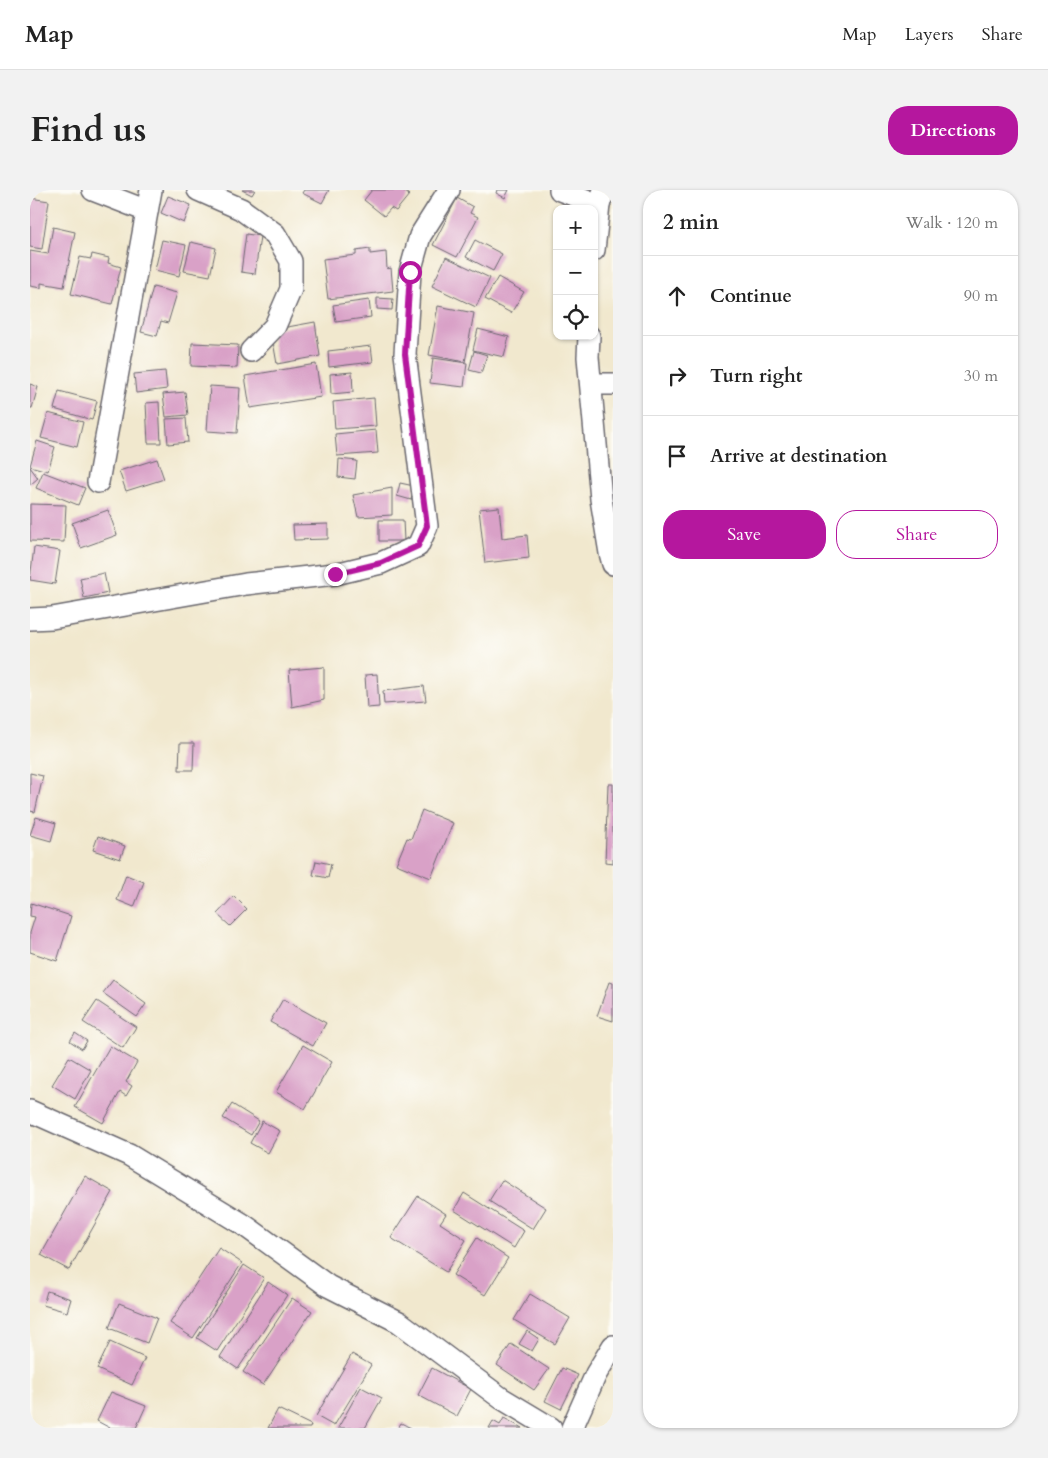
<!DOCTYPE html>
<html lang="en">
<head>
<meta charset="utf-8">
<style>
  body { margin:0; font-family:Cardo,serif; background:#f2f2f2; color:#222 }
  .controls { position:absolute; right:15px; top:15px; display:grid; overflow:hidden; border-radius:10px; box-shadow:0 1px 4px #0004 }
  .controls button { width:45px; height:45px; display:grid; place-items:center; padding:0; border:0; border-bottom:1px solid #e0e0e0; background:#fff; color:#222; font:25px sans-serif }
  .stop { position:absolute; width:15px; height:15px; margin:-11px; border:4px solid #b5179e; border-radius:50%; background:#fff }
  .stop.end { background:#b5179e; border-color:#fff; box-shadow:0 1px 5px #0008 }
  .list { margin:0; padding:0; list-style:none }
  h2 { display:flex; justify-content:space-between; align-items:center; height:65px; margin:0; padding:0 20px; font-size:21px }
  h2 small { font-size:16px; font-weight:400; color:#767676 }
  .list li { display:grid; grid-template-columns:32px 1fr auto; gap:15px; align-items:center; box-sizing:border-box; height:80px; padding:0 20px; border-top:1px solid #e0e0e0 }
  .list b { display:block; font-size:19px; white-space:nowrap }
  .list em { font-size:16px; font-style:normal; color:#767676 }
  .actions { display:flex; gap:10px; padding:15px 20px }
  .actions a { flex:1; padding:11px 0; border:1px solid #b5179e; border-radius:20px; text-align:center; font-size:18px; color:#b5179e }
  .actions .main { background:#b5179e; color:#fff }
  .icon { flex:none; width:28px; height:28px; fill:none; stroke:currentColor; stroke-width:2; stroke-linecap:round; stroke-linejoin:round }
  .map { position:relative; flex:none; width:583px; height:1238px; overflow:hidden; border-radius:20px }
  header { display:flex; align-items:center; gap:30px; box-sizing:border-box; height:70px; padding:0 25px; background:#fff; border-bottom:1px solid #e0e0e0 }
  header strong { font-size:24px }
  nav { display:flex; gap:28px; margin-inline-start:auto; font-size:18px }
  .intro { display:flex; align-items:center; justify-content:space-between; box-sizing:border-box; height:120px; padding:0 30px }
  h1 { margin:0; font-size:35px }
  .button { padding:12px 22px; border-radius:20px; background:#b5179e; color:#fff; font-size:18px; font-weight:700 }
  main { display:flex; gap:30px; padding:0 30px }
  aside { flex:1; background:#fff; border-radius:20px; box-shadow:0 1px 4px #0004 }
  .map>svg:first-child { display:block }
</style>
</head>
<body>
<header>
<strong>Map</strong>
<nav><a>Map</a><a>Layers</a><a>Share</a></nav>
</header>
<div class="intro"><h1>Find us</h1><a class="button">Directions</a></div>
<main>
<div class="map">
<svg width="583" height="1238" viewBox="0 0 583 1238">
  <rect width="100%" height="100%" fill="#fdfcf7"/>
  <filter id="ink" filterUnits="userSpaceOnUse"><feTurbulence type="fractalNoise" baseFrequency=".02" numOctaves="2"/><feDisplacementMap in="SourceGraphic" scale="10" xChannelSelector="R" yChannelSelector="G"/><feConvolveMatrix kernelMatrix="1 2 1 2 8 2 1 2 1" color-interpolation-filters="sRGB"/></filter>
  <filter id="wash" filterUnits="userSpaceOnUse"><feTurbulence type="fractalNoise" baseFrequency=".0096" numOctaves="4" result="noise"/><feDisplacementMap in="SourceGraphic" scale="20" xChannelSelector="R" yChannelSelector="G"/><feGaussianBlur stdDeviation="1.12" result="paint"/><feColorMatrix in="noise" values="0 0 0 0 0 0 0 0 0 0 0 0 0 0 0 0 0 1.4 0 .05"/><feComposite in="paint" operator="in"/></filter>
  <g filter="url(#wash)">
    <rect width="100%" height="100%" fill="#f1e8ce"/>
    <g id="blocks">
      <g fill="#d9a1c7">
        <polygon points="212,0 225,0 222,5"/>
        <polygon points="274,0 299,0 292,13 272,3"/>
        <polygon points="342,0 375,0 374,1 379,5 366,21 361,18 354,26 334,10"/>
        <polygon points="467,0 479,0 475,8 466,3"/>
        <polygon points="138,6 161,15 154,33 131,23"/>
        <polygon points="0,8 19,11 12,59 0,57"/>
        <polygon points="427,8 443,17 440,23 448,27 427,67 403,55"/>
        <polygon points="23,37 45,42 34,97 11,93 11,98 0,96 0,61 18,64"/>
        <polygon points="216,44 230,46 225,84 211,82"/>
        <polygon points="132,50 156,55 149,86 125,80"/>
        <polygon points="445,50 472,64 463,81 436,67"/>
        <polygon points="161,52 186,58 180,86 154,81"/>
        <polygon points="340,59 340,64 356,62 357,79 361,78 363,101 298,109 293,69 326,65 326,61"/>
        <polygon points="62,64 79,68 78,73 91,77 82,114 41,104 50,67 61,69"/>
        <polygon points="416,67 460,88 446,117 402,96"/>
        <polygon points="468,87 494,102 481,123 455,109"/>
        <polygon points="123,97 147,103 138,133 131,131 127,146 111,142"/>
        <polygon points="347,108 363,109 362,120 347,119"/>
        <polygon points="339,110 341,127 306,132 303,115"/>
        <polygon points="408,116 444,123 435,172 399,165"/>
        <polygon points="285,132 290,166 247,174 241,140"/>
        <polygon points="448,139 479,147 474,167 443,160"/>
        <polygon points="162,153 208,155 207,178 161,176"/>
        <polygon points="341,156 343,172 299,177 298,161"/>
        <polygon points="444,161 457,165 451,183 439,180"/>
        <polygon points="403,168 437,173 434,197 400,193"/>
        <polygon points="286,174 291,207 220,218 215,186"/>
        <polygon points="135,181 137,199 106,203 104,184"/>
        <polygon points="322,182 323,202 301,204 300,184"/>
        <polygon points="0,194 8,197 2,218 0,218"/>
        <polygon points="180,196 210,198 207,243 177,241"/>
        <polygon points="29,201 67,211 62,230 24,219"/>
        <polygon points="155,202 158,225 136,227 133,204"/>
        <polygon points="344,208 346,236 305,239 303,212"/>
        <polygon points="129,212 131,253 118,253 116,213"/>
        <polygon points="18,223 53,232 47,257 11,248"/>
        <polygon points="156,228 158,252 138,254 136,229"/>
        <polygon points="346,240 348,263 307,266 305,244"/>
        <polygon points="7,251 25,257 18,281 0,276"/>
        <polygon points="127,269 134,289 96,301 89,281"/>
        <polygon points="309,269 327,271 325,289 308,287"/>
        <polygon points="0,277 8,288 0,295"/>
        <polygon points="13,282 55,298 48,315 6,298"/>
        <polygon points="370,293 384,296 381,310 367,306"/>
        <polygon points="362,298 362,325 328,327 323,305"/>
        <polygon points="0,314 36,315 34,352 0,351"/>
        <polygon points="469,317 472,348 497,345 499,368 455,373 449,319"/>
        <polygon points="78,320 87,345 51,358 42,333"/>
        <polygon points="349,330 373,330 374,351 349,351"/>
        <polygon points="298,334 298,349 264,350 263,335"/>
        <polygon points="4,357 30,361 25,394 0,390"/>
        <polygon points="74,383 78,403 54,408 50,388"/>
        <polygon points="294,477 294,510 262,517 259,480"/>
        <polygon points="347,484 349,517 337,518 335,485"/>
        <polygon points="394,496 396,511 354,514 353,501"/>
        <polygon points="150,553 164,553 163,580 149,580"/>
        <polygon points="0,583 13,586 5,622 0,621"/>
        <polygon points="578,594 583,594 583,673 575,672"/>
        <polygon points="392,620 423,633 401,688 366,674 377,648 381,649"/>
        <polygon points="6,627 26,633 21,651 0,645"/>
        <polygon points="68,646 95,656 90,669 63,660"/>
        <polygon points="286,671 301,674 298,688 283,685"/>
        <polygon points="96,685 114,692 104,717 87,710"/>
        <polygon points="204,706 217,719 200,736 187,724"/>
        <polygon points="1,713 41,726 27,771 0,762 0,743 5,727 0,726"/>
        <polygon points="83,790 116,814 107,827 73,803"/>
        <polygon points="579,792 583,793 583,831 567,826"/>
        <polygon points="253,809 296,833 283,856 240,832"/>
        <polygon points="67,811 106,837 93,858 53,832"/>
        <polygon points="45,843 57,851 52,859 40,851"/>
        <polygon points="273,855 302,872 275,919 246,902"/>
        <polygon points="80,856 107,872 96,892 102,896 96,906 90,902 73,933 45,917"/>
        <polygon points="39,867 61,880 45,909 22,895"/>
        <polygon points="202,914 229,931 221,945 193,928"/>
        <polygon points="232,931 250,941 238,963 220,953"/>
        <polygon points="55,986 83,1002 39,1080 11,1065"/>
        <polygon points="472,990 516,1018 503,1039 459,1011"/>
        <polygon points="434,1003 494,1041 484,1058 424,1020"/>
        <polygon points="388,1006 416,1024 410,1033 436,1050 416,1082 361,1048"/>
        <polygon points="447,1048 478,1068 455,1105 423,1085"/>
        <polygon points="189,1058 212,1073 163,1148 140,1133"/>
        <polygon points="214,1075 234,1088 187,1161 167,1148"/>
        <polygon points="238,1092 257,1105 208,1179 190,1167"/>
        <polygon points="17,1101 41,1109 37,1122 13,1115"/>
        <polygon points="500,1104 540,1128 525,1154 484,1130"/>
        <polygon points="262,1108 282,1121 233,1195 213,1182"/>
        <polygon points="89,1113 127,1128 117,1153 79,1138"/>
        <polygon points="497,1141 509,1149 502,1161 489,1154"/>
        <polygon points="80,1152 115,1168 102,1195 67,1179"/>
        <polygon points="481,1154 519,1179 504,1200 467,1175"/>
        <polygon points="322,1164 341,1175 304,1236 286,1226"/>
        <polygon points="402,1178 441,1199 427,1226 388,1205"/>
        <polygon points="532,1178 548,1185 531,1219 515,1211"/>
        <polygon points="331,1197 352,1208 335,1238 308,1238"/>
        <polygon points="81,1202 116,1216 106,1238 80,1238 67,1231"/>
        <polygon points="248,1219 281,1235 280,1238 238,1238"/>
        <polygon points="474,1228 492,1238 459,1238 463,1231 470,1235"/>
        <polygon points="371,1233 381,1238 368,1238"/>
      </g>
    </g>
  </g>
  <g filter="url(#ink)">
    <use href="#blocks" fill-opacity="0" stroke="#6a676e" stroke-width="1"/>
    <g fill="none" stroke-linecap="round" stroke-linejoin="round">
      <g stroke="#6a676e" stroke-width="24">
        <g id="street">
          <polyline points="63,0 117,21"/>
          <polyline points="168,0 211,19 245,44 261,71 261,99 245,136 221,161"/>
          <polyline points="530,0 569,15"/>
          <polyline points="564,60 569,15 574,0"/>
          <polyline points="559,146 558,167 571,309 580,363 583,374"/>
          <polyline points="561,194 583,194"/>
          <polyline points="68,292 121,0"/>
          <polyline points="0,429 22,428 216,394 305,384 351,373 388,356 397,336 375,164 380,82 390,46 419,0"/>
          <polyline points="0,921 99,965 214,1035 298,1096 369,1132 471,1208 521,1238"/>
          <polyline points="542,1238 566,1184 583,1156"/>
        </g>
      </g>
      <use href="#street" stroke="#fff" stroke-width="21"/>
    </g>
  </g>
  <g fill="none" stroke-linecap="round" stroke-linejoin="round" filter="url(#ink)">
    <polyline stroke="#b5179e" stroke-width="6" points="305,384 351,373 388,356 397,336 375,164 380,82"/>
  </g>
</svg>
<div class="controls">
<button>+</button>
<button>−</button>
<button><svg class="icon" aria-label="locate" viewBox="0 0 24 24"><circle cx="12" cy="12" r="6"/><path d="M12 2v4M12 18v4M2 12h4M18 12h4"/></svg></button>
</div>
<div class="stop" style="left:380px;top:82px"></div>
<div class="stop end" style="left:305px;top:384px"></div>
</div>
<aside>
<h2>2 min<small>Walk · 120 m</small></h2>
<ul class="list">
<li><svg class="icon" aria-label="ahead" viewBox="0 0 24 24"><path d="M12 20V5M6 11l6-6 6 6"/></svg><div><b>Continue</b></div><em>90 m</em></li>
<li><svg class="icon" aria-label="right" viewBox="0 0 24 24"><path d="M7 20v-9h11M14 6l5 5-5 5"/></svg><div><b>Turn right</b></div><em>30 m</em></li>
<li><svg class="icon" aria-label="arrive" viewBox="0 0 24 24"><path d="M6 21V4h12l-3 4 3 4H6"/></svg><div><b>Arrive at destination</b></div></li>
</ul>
<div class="actions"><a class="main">Save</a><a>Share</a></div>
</aside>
</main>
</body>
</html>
